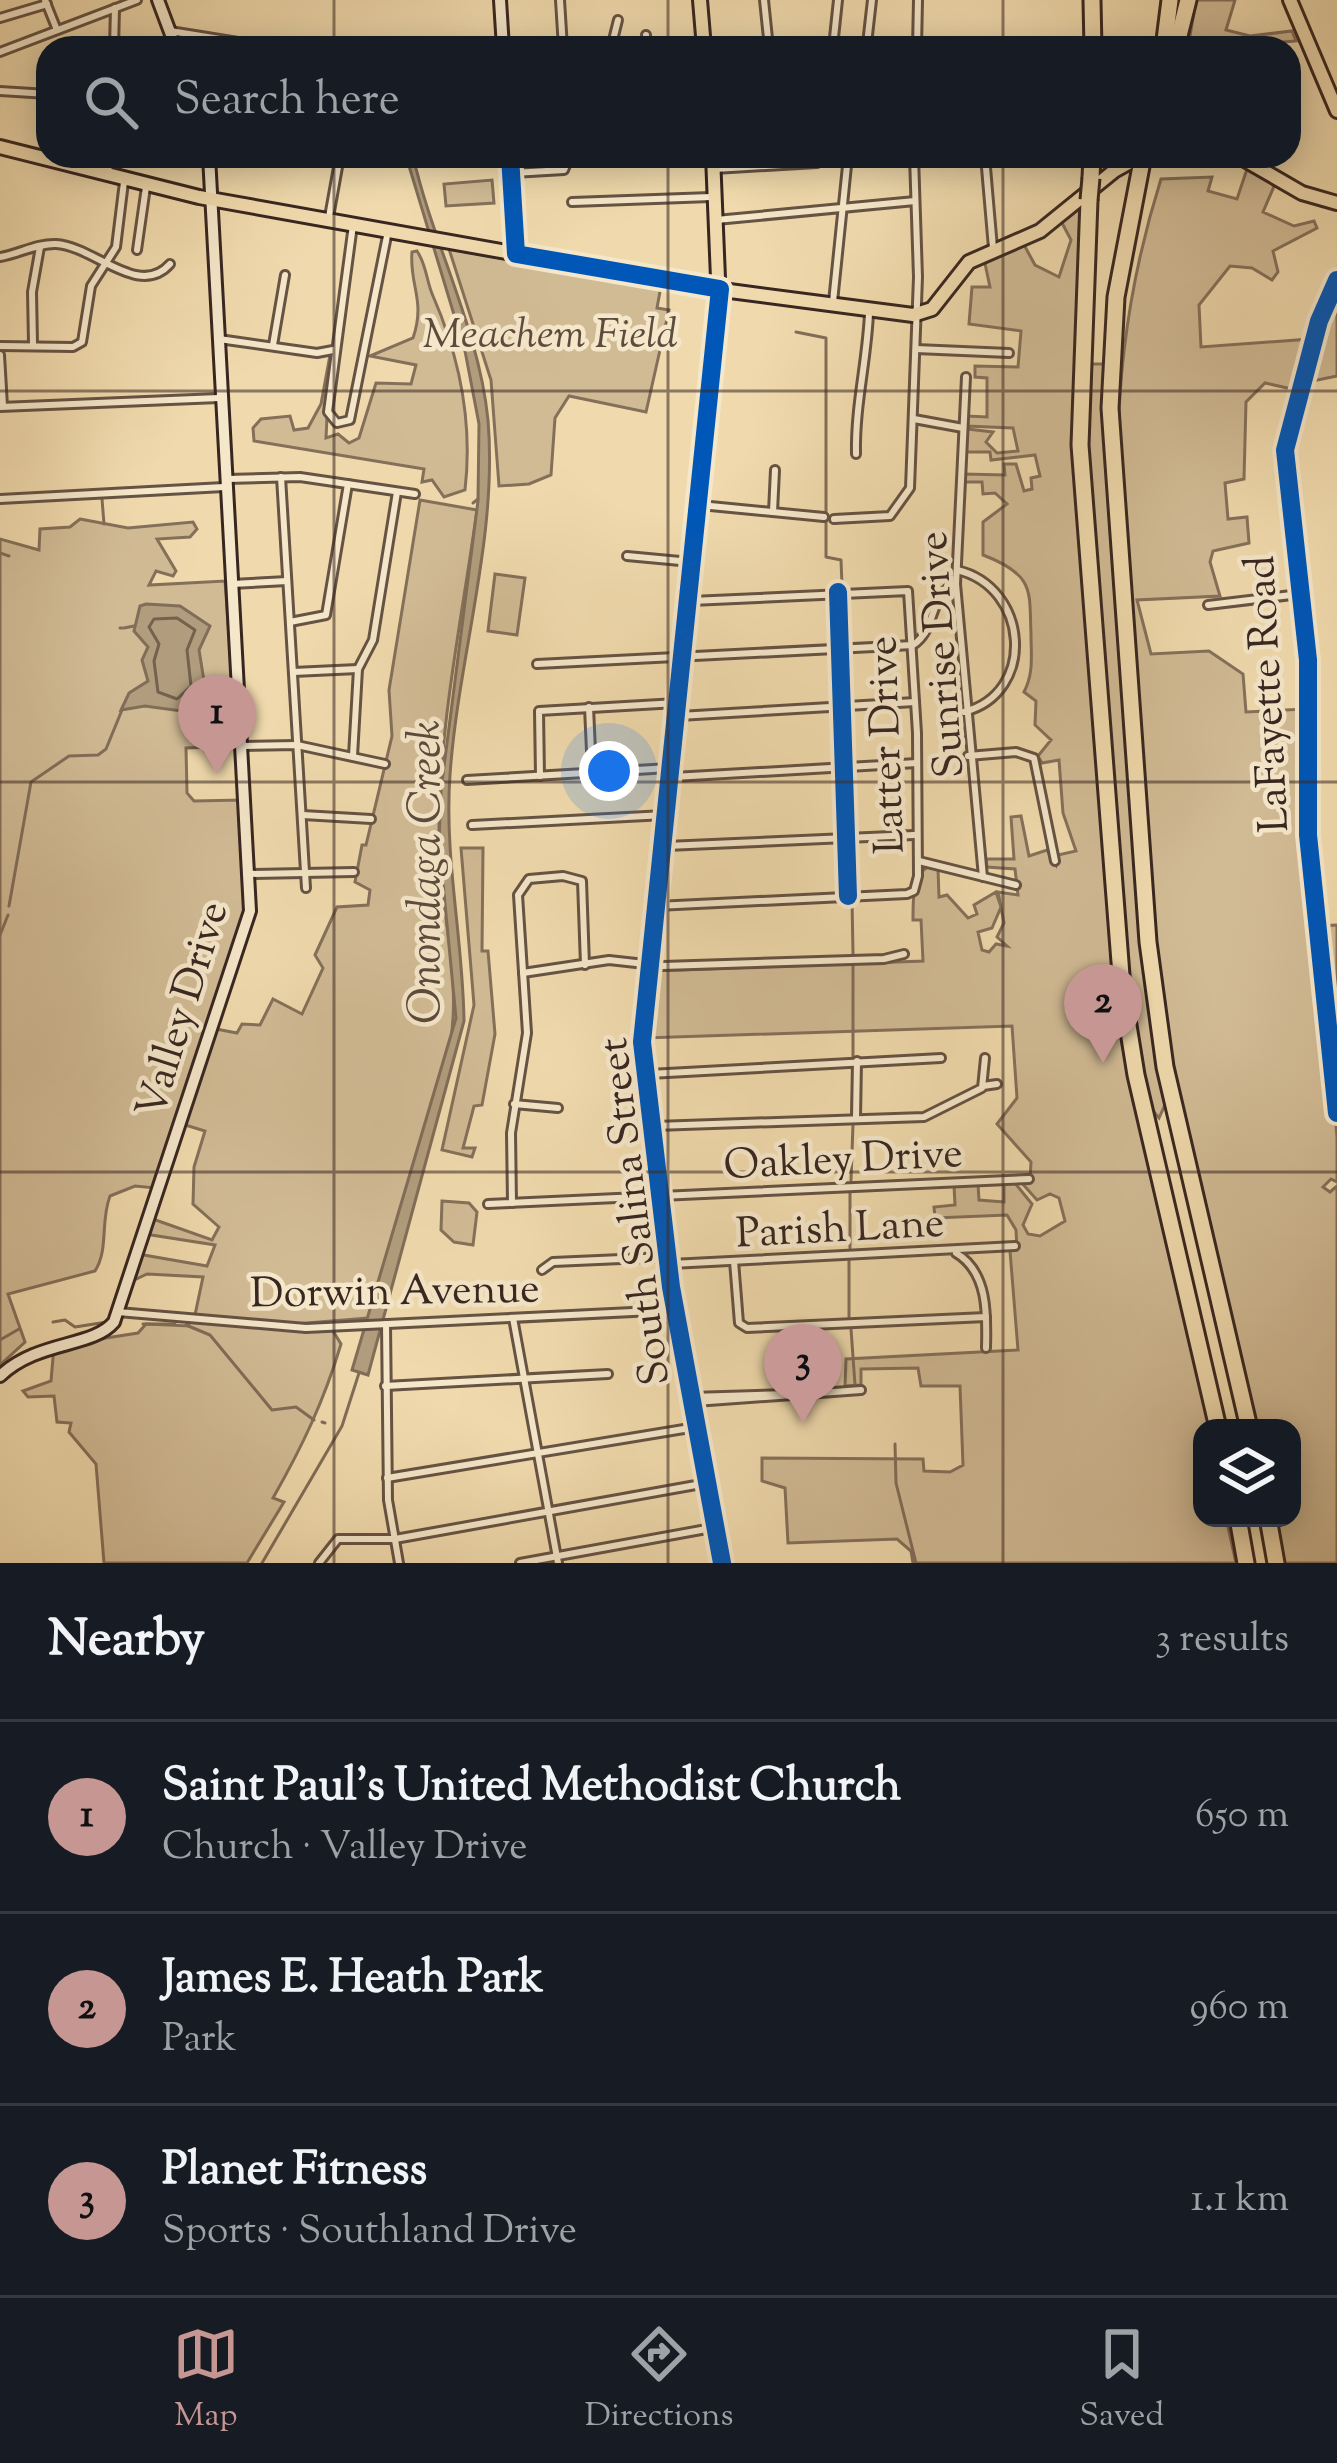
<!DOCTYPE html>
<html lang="en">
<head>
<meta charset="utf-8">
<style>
  body { margin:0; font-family:"Sorts Mill Goudy",serif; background:#242831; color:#f1f3f6 }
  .controls { position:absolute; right:36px; bottom:36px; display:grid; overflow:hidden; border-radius:24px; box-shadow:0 6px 30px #0003 }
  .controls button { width:108px; height:108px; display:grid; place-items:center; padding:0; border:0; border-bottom:3px solid #363941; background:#171b24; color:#f1f3f6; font:60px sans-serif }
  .you { position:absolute; left:609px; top:771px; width:42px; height:42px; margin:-30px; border:9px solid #fff; border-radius:50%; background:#1a73e8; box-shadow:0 0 0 18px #1a73e833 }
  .badge { display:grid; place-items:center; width:78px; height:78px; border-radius:50%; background:#c59692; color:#111; font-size:39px; font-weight:700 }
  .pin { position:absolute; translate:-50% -99px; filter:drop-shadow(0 3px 6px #0008) }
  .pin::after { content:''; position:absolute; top:63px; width:42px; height:36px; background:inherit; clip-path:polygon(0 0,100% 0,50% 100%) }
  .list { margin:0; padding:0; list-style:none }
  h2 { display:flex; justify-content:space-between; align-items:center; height:156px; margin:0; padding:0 48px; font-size:51px }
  h2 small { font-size:39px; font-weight:400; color:#9ea1a6 }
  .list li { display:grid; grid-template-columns:78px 1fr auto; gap:36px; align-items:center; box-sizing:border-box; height:192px; padding:0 48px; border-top:3px solid #363941 }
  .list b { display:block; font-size:45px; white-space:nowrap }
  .list p { margin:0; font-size:39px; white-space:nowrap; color:#9ea1a6 }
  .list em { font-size:39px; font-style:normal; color:#9ea1a6 }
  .icon { flex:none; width:66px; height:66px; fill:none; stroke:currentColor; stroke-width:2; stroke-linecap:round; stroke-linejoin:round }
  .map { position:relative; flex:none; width:1337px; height:1563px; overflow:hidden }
  .search { position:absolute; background:#171b24; box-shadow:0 6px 30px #0003; left:36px; right:36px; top:36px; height:132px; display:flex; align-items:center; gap:30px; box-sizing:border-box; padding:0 42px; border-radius:36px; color:#9ea1a6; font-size:45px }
  .sheet { height:732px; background:#171b24 }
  nav { display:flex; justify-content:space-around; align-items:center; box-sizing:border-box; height:168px; border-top:3px solid #363941; background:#171b24; font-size:33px; color:#9ea1a6 }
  nav a { display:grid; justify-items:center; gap:6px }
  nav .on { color:#c59692 }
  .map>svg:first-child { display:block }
</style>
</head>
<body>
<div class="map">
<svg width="1337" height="1563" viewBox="0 0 1337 1563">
  <rect width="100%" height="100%" fill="#f0daad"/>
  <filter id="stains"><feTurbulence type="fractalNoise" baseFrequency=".00167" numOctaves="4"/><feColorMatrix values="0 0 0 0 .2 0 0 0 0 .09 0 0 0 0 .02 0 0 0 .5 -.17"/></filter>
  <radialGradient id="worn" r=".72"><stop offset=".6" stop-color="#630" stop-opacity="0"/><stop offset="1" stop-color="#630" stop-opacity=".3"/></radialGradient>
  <g fill="#d1bb95" stroke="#84705a" stroke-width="3">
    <polygon points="1196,0 1235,0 1226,30 1250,36 1292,31 1296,41 1283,42 1280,48 1188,48"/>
    <path d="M1248 166 1275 184 1263 212 1294 226 1314 221 1317 228 1273 251 1278 272 1272 280 1252 268 1230 266 1199 305 1201 347 1311 339 1296 390 1265 383 1246 402 1244 479 1225 483 1228 519 1247 517 1249 543 1213 551 1210 562 1220 596 1137 600 1151 654 1209 651 1243 674 1246 712 1305 709 1337 1138V1182L1331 1179 1323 1187 1330 1192 1337 1186V1563H1281L1273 1518H1292V1428H1253L1171 1065 1153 954 1118 446C1119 353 1133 268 1161 179L1212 177 1208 191 1237 199Z"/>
    <polygon points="492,180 494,203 446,206 444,184"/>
    <path d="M1080 203 1076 363 1115 965 1213 1428H1202V1518H1226L1236 1563H913L911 1551 897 1539 788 1543 785 1488 762 1481V1458L923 1459 924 1471 950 1472 963 1465 960 1386H921L918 1368 861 1369V1385L845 1386 846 1359 1018 1350 1010 1251 1017 1250 1016 1230 1007 1215 935 1218 934 1207 955 1205 954 1185 978 1184 979 1200 1004 1202V1182H1014L1032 1204 1023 1225 1028 1234 1040 1236 1065 1221 1059 1198 1050 1194 1037 1200 1020 1181H1030L1031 1162 997 1124 1017 1098 1012 1026 645 1038 652 971 923 961 921 920H913C913 903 912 875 928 867L938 869 939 897 947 895 968 918 977 914 974 905 996 892 1001 907 992 928 978 932 982 950 989 952 996 944 1007 946 997 937 1004 923 998 892 1018 895 1015 869 987 867 986 859H1014L1011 817 1021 816 1029 856 1047 850 1056 865 1058 855 1076 851 1063 813 1059 760 1042 763 1038 756 1051 740 1035 725 1036 701 1024 692C1034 673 1031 655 1031 634 1029 592 1036 575 983 555V522L1007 504 995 493 983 494 982 482H964V474L1005 475 1004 464H1016L1024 491 1032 489 1031 478 1040 476 1035 455 991 460 990 452H965L967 429 993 432 986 442 997 453 1018 451 1013 428 966 426 967 416 987 417V378L975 377V366L1018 367 1021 331 969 324 972 287H990L984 259 1023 243 1035 265 1059 277 1071 240 1061 221Z"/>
    <polygon points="449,249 661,286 657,308 669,310 646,412 569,396 555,418 551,475 529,484 499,486 491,380"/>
    <path d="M417 251C427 266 426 280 433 296 460 358 473 421 465 490L444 497 432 480 422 482 424 469 254 441 253 428 261 419 290 416 294 430 308 428 321 404 330 355 326 438 338 434 349 443 359 438 376 383 411 384 416 365 370 356 413 338C426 300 409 285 412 252Z"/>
    <polygon points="1337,289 1337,376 1303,383"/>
    <polygon points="1087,364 1109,364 1168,1098 1159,1118 1150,1107 1131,1028 1086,458"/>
    <path d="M420 500 477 510C462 619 438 730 439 840 440 912 463 980 449 1051L368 1318 295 1324 195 1315 203 1277 147 1274 130 1282 138 1254 207 1266 215 1245 145 1234 150 1218 212 1240 219 1227 193 1204 194 1167 205 1131 182 1124 216 1029 237 1033 242 1024 260 1025 273 999 302 1014 323 968 315 955 337 907 368 905 370 890 355 882 362 845H366L392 736 389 690Z"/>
    <path d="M80 519 128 528 193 522 197 529 190 537 157 539 176 571 173 576 156 571 149 585 225 581 237 746 186 748 187 793 194 801 241 800 245 920 155 1188 135 1186 110 1196C100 1222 109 1249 95 1271L8 1294 25 1342 0 1365V539L39 550 40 529 70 527Z"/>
    <polygon points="495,574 525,578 517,635 488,631"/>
    <polygon points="461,848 483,848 482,951 488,951 495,1034 482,1105 474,1106 463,1148 475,1148 472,1157 442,1150 474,1005"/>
    <polygon points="1337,925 1337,1086 1319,926"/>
    <polygon points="442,1201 469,1203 477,1212 473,1245 454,1242 441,1230"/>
    <path d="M188 1322 333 1331 341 1344C324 1401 302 1447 273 1498L284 1502 247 1563H104L96 1464 69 1432 71 1423 57 1422 54 1396 28 1397 23 1391 51 1381 54 1346 138 1333 146 1324 189 1326Z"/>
  </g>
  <g fill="#b19d7d" stroke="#816d58" stroke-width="3">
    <path d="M406 156H413C433 244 479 329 488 420 498 538 458 658 450 775 444 858 463 938 464 1021L368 1375 352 1370 456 1018 439 842 441 790 478 501 479 424 465 351Z"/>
    <polygon points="146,604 180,606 210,626 199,650 205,687 181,711 145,706 121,710 129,693 148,681 142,660 148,647 134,631 140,606"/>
  </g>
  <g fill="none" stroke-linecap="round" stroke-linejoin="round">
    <polygon stroke="#74624e" stroke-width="3" points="177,618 195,630 187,650 191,686 177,699 158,692 154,661 159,644 149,627 154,619"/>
    <g stroke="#816d58" stroke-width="3">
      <polyline points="796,332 826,338 826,557 841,560 842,585"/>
      <polyline points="102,499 104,524"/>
      <polyline points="473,503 478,499"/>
      <polyline points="0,553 9,556"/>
      <polyline points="843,598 846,644"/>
      <polyline points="120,628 122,628"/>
      <polyline points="124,628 134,626"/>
      <polyline points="846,653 849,701"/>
      <polyline points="849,710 852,762"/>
      <polyline points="851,833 852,771"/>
      <polyline points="852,843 852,890"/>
      <polyline points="852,900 853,954"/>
      <polyline points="9,906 31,782 69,756 98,755 106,749 122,710"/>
      <polyline points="0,935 8,915"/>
      <polyline points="853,963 853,1056"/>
      <polyline points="852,1114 853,1066"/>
      <polyline points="851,1181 853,1124"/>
      <polyline points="850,1248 850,1190"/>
      <polyline points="849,1261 849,1317"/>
      <polyline points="53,1322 65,1320 75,1327 107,1322"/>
      <polyline points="143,1324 175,1324"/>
      <polyline points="186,1325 210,1335 272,1410 296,1407 314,1420"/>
      <polyline points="851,1329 855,1385"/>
      <polyline points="0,1340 19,1329"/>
      <polyline points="322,1422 325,1423"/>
      <polyline points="895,1444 896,1483 916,1563"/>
      <polyline points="262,1563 342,1426 359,1373"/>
    </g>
    <g stroke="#665343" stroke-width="12">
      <g id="street">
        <polyline points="45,0 57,30"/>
        <polyline points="560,0 563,48"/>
        <polyline points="764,0 769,48"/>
        <polyline points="0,18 47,4"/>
        <polyline points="170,31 276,48"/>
        <polyline points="646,35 647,48"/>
        <polyline points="867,44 872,0"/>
        <polyline points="833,47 838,0"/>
        <polyline points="114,48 115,8"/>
        <polyline points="611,48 618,20"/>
        <polyline points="809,48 918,42"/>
        <polyline points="917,48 918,0"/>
        <polyline points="0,52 137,0"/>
        <polyline points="0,91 48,94"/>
        <polyline points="985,156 993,248"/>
        <polyline points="714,169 817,163 823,156"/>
        <polyline points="513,173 564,170 570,156"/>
        <polyline points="108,176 109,156"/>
        <polyline points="572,202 711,197"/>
        <polyline points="329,217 340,156"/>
        <polyline points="716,220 915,201"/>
        <polyline points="353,225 328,412 337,423 350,420 388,231"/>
        <polyline points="137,250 146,187"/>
        <path d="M0 257C19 254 37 243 56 244 94 246 139 299 170 264"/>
        <polyline points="833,302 848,156"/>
        <polyline points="219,339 317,353 333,350"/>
        <polyline points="33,344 32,292 40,247"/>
        <polyline points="273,345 285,275"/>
        <polyline points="0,346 73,347 82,342 91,286 116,247 124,182"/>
        <polyline points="916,349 1009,353"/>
        <polyline points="0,355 3,406"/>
        <polyline points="966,377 956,584 983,877"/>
        <polyline points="0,407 219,398"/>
        <polyline points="914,419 963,428"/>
        <path d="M856 454C855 405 867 361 869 313"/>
        <polyline points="281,477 306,888"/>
        <polyline points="227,479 300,477 415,494"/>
        <polyline points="0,499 224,487"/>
        <polyline points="700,505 824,517"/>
        <polyline points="773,512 775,470"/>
        <polyline points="834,519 890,516 910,488 918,277 914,156"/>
        <polyline points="627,556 691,562"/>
        <path d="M957 570C1029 587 1037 693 964 712"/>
        <polyline points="232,584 287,581"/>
        <polyline points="838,592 848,896"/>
        <polyline points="1208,605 1300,594"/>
        <polyline points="290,622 326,615 348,484"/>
        <path d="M537 664 913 645C937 630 929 593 956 584"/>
        <polyline points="293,672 358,669"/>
        <polyline points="589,707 592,773"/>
        <polyline points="679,716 915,702"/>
        <polyline points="241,746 297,745 385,764"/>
        <polyline points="353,756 358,669 373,640 397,492"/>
        <polyline points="968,756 1016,752 1034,758 1055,861"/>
        <polyline points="540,776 539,711 677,703"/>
        <polyline points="673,777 917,763"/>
        <polyline points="467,780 670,768"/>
        <polyline points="303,815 371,819"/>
        <polyline points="472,825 665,815"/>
        <polyline points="666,846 914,835"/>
        <polyline points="919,861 1016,885"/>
        <polyline points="249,874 354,872"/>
        <polyline points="656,906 907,894 914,891 918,876 917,733 908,591 691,601"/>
        <polyline points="523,973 609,960 663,966 884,959 904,954"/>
        <polyline points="649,1074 941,1058"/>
        <polyline points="983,1086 997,1084"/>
        <polyline points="514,1104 558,1108"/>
        <polyline points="856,1118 857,1061"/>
        <polyline points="655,1126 924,1117 982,1088 985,1058"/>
        <polyline points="512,1203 511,1133 527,1033 518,895 529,879 563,876 582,881 585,965"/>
        <polyline points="488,1204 1029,1179"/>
        <path d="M956 1253C988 1272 987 1314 986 1348"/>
        <polyline points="734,1261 739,1323 747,1328 986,1317"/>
        <polyline points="671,1264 1015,1246"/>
        <polyline points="542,1270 553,1262 667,1257"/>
        <polyline points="118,1312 306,1328 674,1310"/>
        <polyline points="513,1318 558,1563"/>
        <polyline points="386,1324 388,1500 399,1563"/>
        <polyline points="385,1386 608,1374"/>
        <polyline points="691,1397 788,1394"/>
        <polyline points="695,1402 861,1390"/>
        <polyline points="387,1478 696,1427"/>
        <polyline points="319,1563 338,1539 395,1539 707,1483"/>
        <polyline points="520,1563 712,1528"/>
      </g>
    </g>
    <g stroke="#382620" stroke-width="16">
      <g id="secondary">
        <polyline points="158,0 176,48"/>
        <polyline points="500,0 503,48"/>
        <polyline points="510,156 516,254"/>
        <polyline points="1337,280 1319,321 1285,450 1308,660 1308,835 1337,1113"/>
        <path d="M0 1376C38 1340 92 1348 114 1322L250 911 209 156"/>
      </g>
    </g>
    <g stroke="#382620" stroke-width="18">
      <g id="primary">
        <polyline points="700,0 704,48"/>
        <polyline points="1290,0 1337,111"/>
        <polyline points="0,147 199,197 707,288 913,315 932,309 969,262 1040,231 1114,171 1141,156"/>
        <polyline points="713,156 719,303 642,1042 671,1287 722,1563"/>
        <polyline points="1238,156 1302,193 1337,203"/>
      </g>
    </g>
    <g stroke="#382620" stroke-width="21">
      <g id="highway">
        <polyline points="1092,0 1093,48"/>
        <polyline points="1164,48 1170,0"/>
        <polyline points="1176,48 1188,0"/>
        <polyline points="1143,156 1116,297 1110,408 1148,942 1165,1067 1249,1428"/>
        <polyline points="1091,178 1092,156"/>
        <polyline points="1089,200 1080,445 1122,988 1136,1075 1218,1428"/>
        <polyline points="1238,1518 1246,1563"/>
        <polyline points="1268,1518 1276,1563"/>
      </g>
    </g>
    <use href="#street" stroke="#f5e7ca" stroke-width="6"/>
    <use href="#secondary" stroke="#f5e7ca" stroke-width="10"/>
    <use href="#primary" stroke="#f0daad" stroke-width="12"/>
    <use href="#highway" stroke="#f0daad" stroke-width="15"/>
    <g stroke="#382620" stroke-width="21" stroke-linecap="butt">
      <polyline id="highway-bridge" points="1089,200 1091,178"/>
    </g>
    <use href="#highway-bridge" stroke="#f0daad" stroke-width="15"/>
    <g stroke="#f5e7ca" stroke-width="26">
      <g id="cycleway">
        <polyline points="510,156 516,254 720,289 642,1042 671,1287 722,1563"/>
        <polyline points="1337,280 1319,321 1285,450 1308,660 1308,835 1337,1113"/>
        <polyline points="838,592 848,896"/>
      </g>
    </g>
    <use href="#cycleway" stroke="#0057b8" stroke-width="18"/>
  </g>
  <path fill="none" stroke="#382620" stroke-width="3" stroke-opacity="0.55" d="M334 0V48M668 0V48M1003 0V48M334 156V1563M668 156V1563M1003 156V1563M0 391H1337M0 782H1337M0 1172H1337"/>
  <g text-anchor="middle" stroke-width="9" stroke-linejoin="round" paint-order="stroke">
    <g font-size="42" font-style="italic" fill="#5e4b3d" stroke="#f5e7ca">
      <text x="550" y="347">Meachem Field</text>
    </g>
    <g font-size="42" fill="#382620" stroke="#f5e7ca">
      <text transform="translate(939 655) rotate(-94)" y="15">Sunrise Drive</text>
      <text transform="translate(1265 694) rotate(-93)" y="15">LaFayette Road</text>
      <text transform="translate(884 745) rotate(-92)" y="15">Latter Drive</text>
      <text transform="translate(180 1009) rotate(-73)" y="15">Valley Drive</text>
      <text transform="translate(843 1157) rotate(-3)" y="15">Oakley Drive</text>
      <text transform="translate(632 1212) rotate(-97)" y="15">South Salina Street</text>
      <text transform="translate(840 1226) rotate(-3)" y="15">Parish Lane</text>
      <text transform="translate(395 1289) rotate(-1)" y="15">Dorwin Avenue</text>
    </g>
    <g font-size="45" font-style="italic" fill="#5c4a3c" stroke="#f5e7ca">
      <text transform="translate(423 872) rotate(-90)" y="16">Onondaga Creek</text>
    </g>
  </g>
  <rect width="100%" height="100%" filter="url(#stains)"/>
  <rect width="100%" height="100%" fill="url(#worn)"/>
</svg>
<div class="controls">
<button><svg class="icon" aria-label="layers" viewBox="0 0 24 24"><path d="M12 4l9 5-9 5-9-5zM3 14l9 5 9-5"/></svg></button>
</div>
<div class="you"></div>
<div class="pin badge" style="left:217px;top:774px">1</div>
<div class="pin badge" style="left:1103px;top:1063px">2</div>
<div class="pin badge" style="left:803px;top:1423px">3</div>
<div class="search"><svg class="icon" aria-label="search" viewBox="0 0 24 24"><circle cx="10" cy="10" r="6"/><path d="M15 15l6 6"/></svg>Search here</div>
</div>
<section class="sheet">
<h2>Nearby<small>3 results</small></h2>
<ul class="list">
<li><span class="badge">1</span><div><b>Saint Paul's United Methodist Church</b><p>Church · Valley Drive</p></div><em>650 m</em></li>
<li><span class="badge">2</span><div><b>James E. Heath Park</b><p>Park</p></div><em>960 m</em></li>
<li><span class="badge">3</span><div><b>Planet Fitness</b><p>Sports · Southland Drive</p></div><em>1.1 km</em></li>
</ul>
</section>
<nav>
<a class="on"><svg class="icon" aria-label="map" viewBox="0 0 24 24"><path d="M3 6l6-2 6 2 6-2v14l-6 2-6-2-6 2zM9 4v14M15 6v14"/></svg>Map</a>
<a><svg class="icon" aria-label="directions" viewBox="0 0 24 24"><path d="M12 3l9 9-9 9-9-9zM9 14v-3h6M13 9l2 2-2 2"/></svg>Directions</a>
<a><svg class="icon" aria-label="saved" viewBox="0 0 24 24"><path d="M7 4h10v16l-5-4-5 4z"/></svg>Saved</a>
</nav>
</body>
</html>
